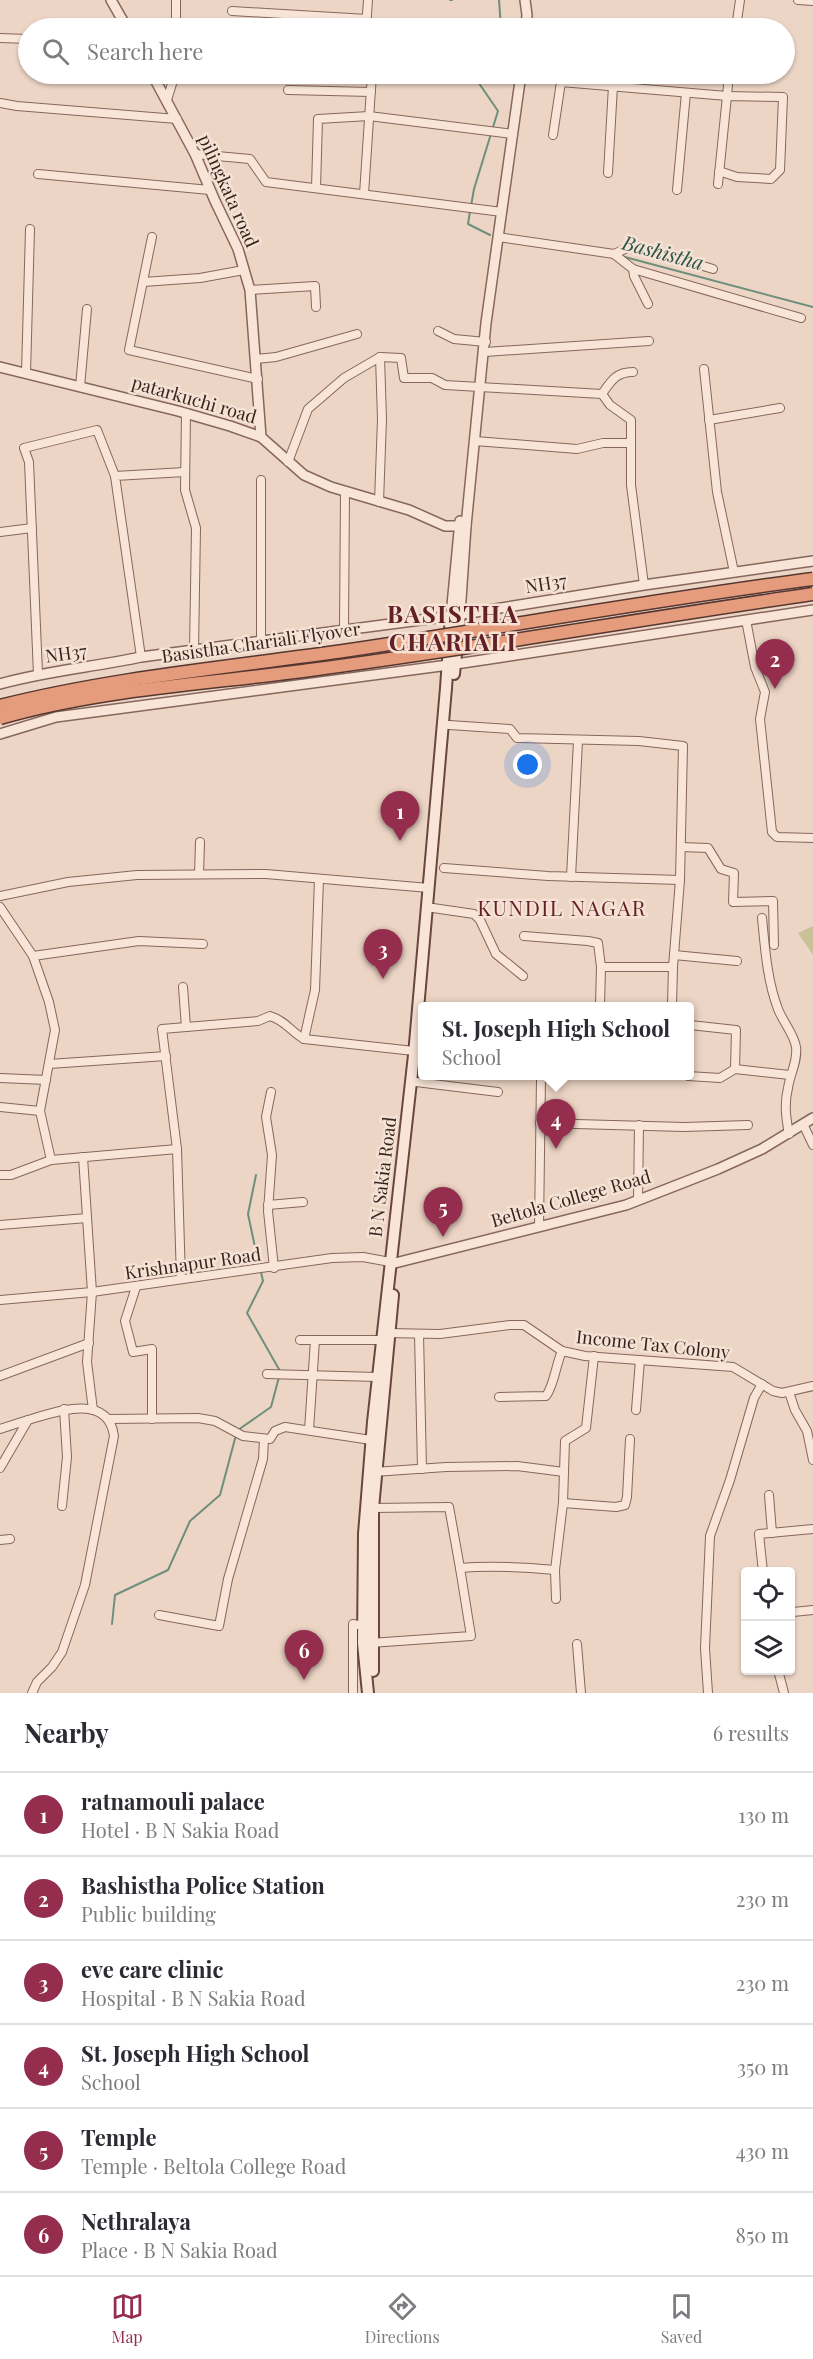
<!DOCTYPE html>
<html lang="en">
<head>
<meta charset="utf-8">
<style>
  body { margin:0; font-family:"Playfair Display",serif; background:#f7f7f7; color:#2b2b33 }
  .controls { position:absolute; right:18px; bottom:18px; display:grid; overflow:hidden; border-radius:6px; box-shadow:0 2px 4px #0004 }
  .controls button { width:54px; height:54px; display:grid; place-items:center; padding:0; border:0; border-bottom:2px solid #e1e1e2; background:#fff; color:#2b2b33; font:30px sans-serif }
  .you { position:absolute; left:528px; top:765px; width:21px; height:21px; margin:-15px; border:4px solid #fff; border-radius:50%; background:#1a73e8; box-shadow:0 0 0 9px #1a73e833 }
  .badge { display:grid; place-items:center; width:39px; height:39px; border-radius:50%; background:#952e4e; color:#fff; font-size:20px; font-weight:700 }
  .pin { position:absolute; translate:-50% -50px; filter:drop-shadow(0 2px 3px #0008) }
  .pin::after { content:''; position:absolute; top:32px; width:21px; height:18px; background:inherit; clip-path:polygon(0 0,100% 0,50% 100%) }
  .popup { position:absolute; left:418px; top:1002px; width:276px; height:78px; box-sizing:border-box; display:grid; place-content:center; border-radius:6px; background:#fff; filter:drop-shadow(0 2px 4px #0005); font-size:20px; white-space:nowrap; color:#7c7c81 }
  .popup b { font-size:22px; color:#2b2b33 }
  .popup::after { content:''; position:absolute; left:50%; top:100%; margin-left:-12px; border:12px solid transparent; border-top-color:#fff }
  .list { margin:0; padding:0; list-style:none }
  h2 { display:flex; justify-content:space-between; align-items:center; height:78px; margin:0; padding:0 24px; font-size:26px }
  h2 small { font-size:20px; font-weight:400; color:#7c7c81 }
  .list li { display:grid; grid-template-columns:39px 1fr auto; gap:18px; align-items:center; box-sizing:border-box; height:84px; padding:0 24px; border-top:2px solid #e1e1e2 }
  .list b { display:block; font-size:22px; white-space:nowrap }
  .list p { margin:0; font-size:20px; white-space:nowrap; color:#7c7c81 }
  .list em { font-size:20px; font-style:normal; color:#7c7c81 }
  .icon { flex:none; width:33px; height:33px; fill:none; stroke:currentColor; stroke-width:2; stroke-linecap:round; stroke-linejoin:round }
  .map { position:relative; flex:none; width:813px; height:1693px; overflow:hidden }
  .search { position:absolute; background:#fff; box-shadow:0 2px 4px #0004; left:18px; right:18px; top:18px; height:66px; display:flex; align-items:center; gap:15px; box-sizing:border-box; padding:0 21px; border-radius:33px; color:#7c7c81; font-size:22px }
  .sheet { height:582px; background:#fff }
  nav { display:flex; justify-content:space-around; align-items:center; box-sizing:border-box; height:84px; border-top:2px solid #e1e1e2; background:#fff; font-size:16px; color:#7c7c81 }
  nav a { display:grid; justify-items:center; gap:3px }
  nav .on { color:#952e4e }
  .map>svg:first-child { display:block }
</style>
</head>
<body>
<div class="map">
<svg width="813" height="1693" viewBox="0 0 813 1693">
  <rect width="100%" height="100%" fill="#edd5c5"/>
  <polygon fill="#cbc199" points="813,926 813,955 798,933"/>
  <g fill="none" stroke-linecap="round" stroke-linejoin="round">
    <g stroke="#6e8f7c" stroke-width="2">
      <polyline points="450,0 452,0"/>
      <polyline points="499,0 501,28"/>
      <polyline points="471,206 474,189 498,111 474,76 492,74"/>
      <polyline points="470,211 468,224 490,235"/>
      <polyline points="621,256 813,307"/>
      <polyline points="256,1175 248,1214 259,1266"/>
      <polyline points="261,1272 263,1281 247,1313 280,1371"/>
      <polyline points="238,1430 271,1407 279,1377"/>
      <polyline points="112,1624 115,1595 168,1570 190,1521 220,1495 236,1435"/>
    </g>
    <g stroke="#87665c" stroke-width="10">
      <g id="minor">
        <polyline points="176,0 176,28"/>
        <polyline points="798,0 813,1"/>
        <polyline points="232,11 367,19"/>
        <polyline points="366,28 368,0"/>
        <polyline points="736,28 740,0"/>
        <polyline points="0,38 28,39"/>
        <polyline points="288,90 371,92"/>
        <polyline points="167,100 175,74"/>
        <polyline points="0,103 17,106 177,119"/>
        <polyline points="553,135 561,82 727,96 729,74"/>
        <polyline points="195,154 250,159 266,182 502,212"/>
        <polyline points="608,173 613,86"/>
        <polyline points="38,174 210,190"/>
        <polyline points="718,184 727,96 783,97 780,170 771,179 737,177 719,171"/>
        <polyline points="316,188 318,119 369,116 513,134"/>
        <polyline points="677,190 686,93"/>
        <polyline points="364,194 372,74"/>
        <polyline points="152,237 129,350 258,379"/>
        <polyline points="498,237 614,254"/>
        <polyline points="633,269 801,318"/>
        <polyline points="143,282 200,278 244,270"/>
        <polyline points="250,290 315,286 316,307"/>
        <polyline points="648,304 634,276 633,269 614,254 634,245 713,269"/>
        <polyline points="438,331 454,339 486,342"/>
        <polyline points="485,352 649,341"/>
        <polyline points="380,357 401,358 404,378 432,378 445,385 602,394 610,405 631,420 631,485 644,585"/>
        <polyline points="256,359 276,357 357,334"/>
        <polyline points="704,369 717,492 734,572"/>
        <polyline points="26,373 30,229"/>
        <polyline points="80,387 87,309"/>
        <path d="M602 394C611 381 616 372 633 372"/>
        <polyline points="186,413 185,490 196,528 194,650"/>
        <polyline points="709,420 780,408"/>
        <polyline points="475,441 577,449 603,443 631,443"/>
        <polyline points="288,462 308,409 344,378 380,357 382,419 379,502"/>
        <polyline points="261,480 261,641"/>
        <polyline points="0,532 32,528"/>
        <polyline points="746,620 755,667 765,692 760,719 772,832 777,837 813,838"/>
        <polyline points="344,630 345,491"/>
        <polyline points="141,657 115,476 185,472"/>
        <polyline points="38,674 29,462 24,448 97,430 115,476"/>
        <polyline points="449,725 510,729 517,738 639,741 683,746 680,880 673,967 672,1006"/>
        <polyline points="681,847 708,848 721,869 734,873 733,902 773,901 774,945"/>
        <polyline points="444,868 548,876 680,880"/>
        <polyline points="199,874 200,842"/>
        <polyline points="571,877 578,741"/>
        <polyline points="0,896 68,882 137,875 266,874 429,888"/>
        <polyline points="0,907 33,956 49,1002 55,1030 40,1111 51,1160"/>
        <polyline points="433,908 474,914 480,920 496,954 523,976"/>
        <path d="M762 918C765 948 767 980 778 1009 783 1022 794 1034 796 1047 798 1061 790 1074 788 1088 784 1104 786 1118 789 1134"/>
        <polyline points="524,936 588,941 598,943 601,967"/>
        <polyline points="674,955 737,961"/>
        <polyline points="33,956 139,941 203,944"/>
        <polyline points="183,987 186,1027"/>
        <polyline points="600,1006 601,967 673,967"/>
        <polyline points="690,1025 736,1030 735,1069"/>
        <polyline points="304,1039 315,990 319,879"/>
        <polyline points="421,1044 422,1044"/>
        <polyline points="49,1064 166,1056"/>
        <polyline points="688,1076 720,1078 735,1069 790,1075"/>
        <polyline points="0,1078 46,1080"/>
        <polyline points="416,1082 498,1092"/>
        <polyline points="271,1092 266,1117 272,1155 268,1211 274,1268"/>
        <polyline points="0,1107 40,1111"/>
        <polyline points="540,1123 684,1127 748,1125"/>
        <polyline points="804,1126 813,1145"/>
        <polyline points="83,1157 92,1292 87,1362 93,1410"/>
        <polyline points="0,1175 11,1175 51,1160 177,1149"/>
        <polyline points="638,1200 639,1125"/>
        <polyline points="268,1205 303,1202"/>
        <polyline points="0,1225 87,1218"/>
        <polyline points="539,1227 541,1078 546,1076"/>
        <path d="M181 1279 177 1149 162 1029 258 1021 270 1016C286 1021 290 1031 304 1039L414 1051"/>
        <polyline points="136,1287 125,1321 133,1352 152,1349 152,1419"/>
        <polyline points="0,1300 92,1292 332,1258 363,1257 390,1262"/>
        <polyline points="386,1333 440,1334 510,1325 524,1325 562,1351 585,1356 733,1367 773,1391 782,1393 813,1386"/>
        <polyline points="419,1334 422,1469"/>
        <polyline points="300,1340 381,1340"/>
        <polyline points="267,1374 377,1377"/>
        <polyline points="0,1376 89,1343"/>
        <polyline points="789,1392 795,1410 807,1431 813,1460"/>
        <path d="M499 1397 546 1396C554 1386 556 1364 562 1351"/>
        <polyline points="636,1410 640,1360"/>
        <polyline points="109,1419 198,1418 215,1421 243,1436 270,1439 275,1431 285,1427 371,1440"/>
        <polyline points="0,1429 28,1420"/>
        <polyline points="309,1430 315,1340"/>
        <path d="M0 1468 28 1420C55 1412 108 1392 114 1436L85 1585 62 1652 52 1667 37 1682 32 1693"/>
        <polyline points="374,1472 446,1467 517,1466 564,1472"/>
        <polyline points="769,1495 772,1533"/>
        <polyline points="563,1503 616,1507 625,1505 627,1497 630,1439"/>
        <polyline points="62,1506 67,1457 64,1409"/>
        <path d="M373 1508 449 1507 460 1568C492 1565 523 1567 555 1570"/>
        <polyline points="0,1540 10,1539"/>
        <polyline points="763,1572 759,1534 813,1529"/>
        <polyline points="556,1599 555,1570 563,1503 565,1441 586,1428 594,1356"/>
        <polyline points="793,1612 813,1610"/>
        <polyline points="159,1615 219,1626 228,1579 263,1459 264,1439"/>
        <polyline points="370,1643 471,1636 460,1568"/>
        <polyline points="577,1644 581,1693"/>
        <polyline points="778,1670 784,1693"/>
        <polyline points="353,1693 353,1624 364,1626"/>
        <polyline points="708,1693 705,1648 710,1536 730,1480 754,1398 762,1384"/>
      </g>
    </g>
    <g stroke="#87665c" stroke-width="12">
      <g id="tertiary">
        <polyline points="111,0 127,28"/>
        <polyline points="525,0 527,15 526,28"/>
        <polyline points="152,74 195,154 215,201 238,249 250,290 261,437"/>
        <polyline points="0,367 178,411 230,426 261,437 304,475 331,487 409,510 445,526 466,526"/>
        <polyline points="460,614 466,526 486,323 521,74"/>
        <polyline points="451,616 460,521"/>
        <path d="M0 684C46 671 94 667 141 657L451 616 644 585 813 561"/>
        <polyline points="0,734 56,717 456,664 813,610"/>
        <polyline points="390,1262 395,1263 626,1205 718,1169 762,1149 813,1118"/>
      </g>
    </g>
    <g stroke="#69473f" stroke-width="14">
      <g id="secondary">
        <polyline points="454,674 460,614"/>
        <polyline points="373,1671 373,1508 393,1295"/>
        <polyline points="368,1693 363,1643 364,1534 373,1422 414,1055 446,688 451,616"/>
      </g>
    </g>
    <use href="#minor" stroke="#f8e5d8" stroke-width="8"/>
    <use href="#tertiary" stroke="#f8e5d8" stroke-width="9"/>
    <use href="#secondary" stroke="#f8e5d8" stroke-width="10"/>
    <g stroke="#553630" stroke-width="15" stroke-linecap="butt">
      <g id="trunk-bridge">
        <path d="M0 706C115 677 233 667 350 650 504 627 658 599 813 579"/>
        <path d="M0 718C100 689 206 684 310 670 478 648 645 618 813 594"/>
      </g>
    </g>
    <use href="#trunk-bridge" stroke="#e49c7c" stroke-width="12"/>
  </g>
  <g text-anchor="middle" stroke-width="5" stroke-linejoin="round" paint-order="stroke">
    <g font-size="18" fill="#38241f" stroke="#f5e2d5">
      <text transform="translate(228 191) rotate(66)" y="6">pilingkata road</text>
      <text transform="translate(194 400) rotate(16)" y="6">patarkuchi road</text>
      <text transform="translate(546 584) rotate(-9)" y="6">NH37</text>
      <text transform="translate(261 643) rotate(-8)" y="6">Basistha Chariali Flyover</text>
      <text transform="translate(66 654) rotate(-8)" y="6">NH37</text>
      <text transform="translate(383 1177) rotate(-83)" y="6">B N Sakia Road</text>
      <text transform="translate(571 1199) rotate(-16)" y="6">Beltola College Road</text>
      <text transform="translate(193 1264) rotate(-8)" y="6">Krishnapur Road</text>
      <text transform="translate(653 1345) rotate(6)" y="6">Income Tax Colony</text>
    </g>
    <g font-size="20" font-style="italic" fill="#2f5748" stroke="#f5e2d5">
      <text transform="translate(663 253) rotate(15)" y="7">Bashistha</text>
    </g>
    <g font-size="21" letter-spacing="1.5" fill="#632026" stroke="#f5e2d5">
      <text x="562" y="916">KUNDIL NAGAR</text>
    </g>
    <g font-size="24" font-weight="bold" letter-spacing="1.5" fill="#632026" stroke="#f5e2d5">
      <text x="453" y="623">BASISTHA<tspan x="453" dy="28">CHARIALI</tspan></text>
    </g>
  </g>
</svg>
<div class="controls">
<button><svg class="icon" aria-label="locate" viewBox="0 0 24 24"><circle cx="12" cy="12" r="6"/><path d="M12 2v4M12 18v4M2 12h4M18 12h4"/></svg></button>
<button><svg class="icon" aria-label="layers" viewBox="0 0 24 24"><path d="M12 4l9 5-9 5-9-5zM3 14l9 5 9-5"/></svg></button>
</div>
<div class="you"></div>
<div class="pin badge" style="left:400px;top:841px">1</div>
<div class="pin badge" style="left:775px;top:689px">2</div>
<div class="pin badge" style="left:383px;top:979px">3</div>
<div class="pin badge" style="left:556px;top:1149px">4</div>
<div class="popup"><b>St. Joseph High School</b>School</div>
<div class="pin badge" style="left:443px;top:1237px">5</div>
<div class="pin badge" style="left:304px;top:1680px">6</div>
<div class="search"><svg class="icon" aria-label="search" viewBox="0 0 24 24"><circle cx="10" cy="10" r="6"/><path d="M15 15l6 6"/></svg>Search here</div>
</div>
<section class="sheet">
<h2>Nearby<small>6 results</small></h2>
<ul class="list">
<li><span class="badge">1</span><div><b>ratnamouli palace</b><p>Hotel · B N Sakia Road</p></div><em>130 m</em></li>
<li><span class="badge">2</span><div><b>Bashistha Police Station</b><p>Public building</p></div><em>230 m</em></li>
<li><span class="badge">3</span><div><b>eve care clinic</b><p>Hospital · B N Sakia Road</p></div><em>230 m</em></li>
<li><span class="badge">4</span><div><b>St. Joseph High School</b><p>School</p></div><em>350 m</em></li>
<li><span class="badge">5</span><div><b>Temple</b><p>Temple · Beltola College Road</p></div><em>430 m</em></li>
<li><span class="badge">6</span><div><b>Nethralaya</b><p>Place · B N Sakia Road</p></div><em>850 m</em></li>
</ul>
</section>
<nav>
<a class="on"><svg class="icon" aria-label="map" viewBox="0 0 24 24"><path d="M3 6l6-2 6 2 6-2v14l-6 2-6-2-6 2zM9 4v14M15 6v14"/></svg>Map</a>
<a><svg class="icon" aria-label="directions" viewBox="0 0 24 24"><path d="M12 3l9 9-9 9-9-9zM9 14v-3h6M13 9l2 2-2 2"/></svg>Directions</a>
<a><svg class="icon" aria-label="saved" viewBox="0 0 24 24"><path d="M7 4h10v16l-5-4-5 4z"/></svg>Saved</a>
</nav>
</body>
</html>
